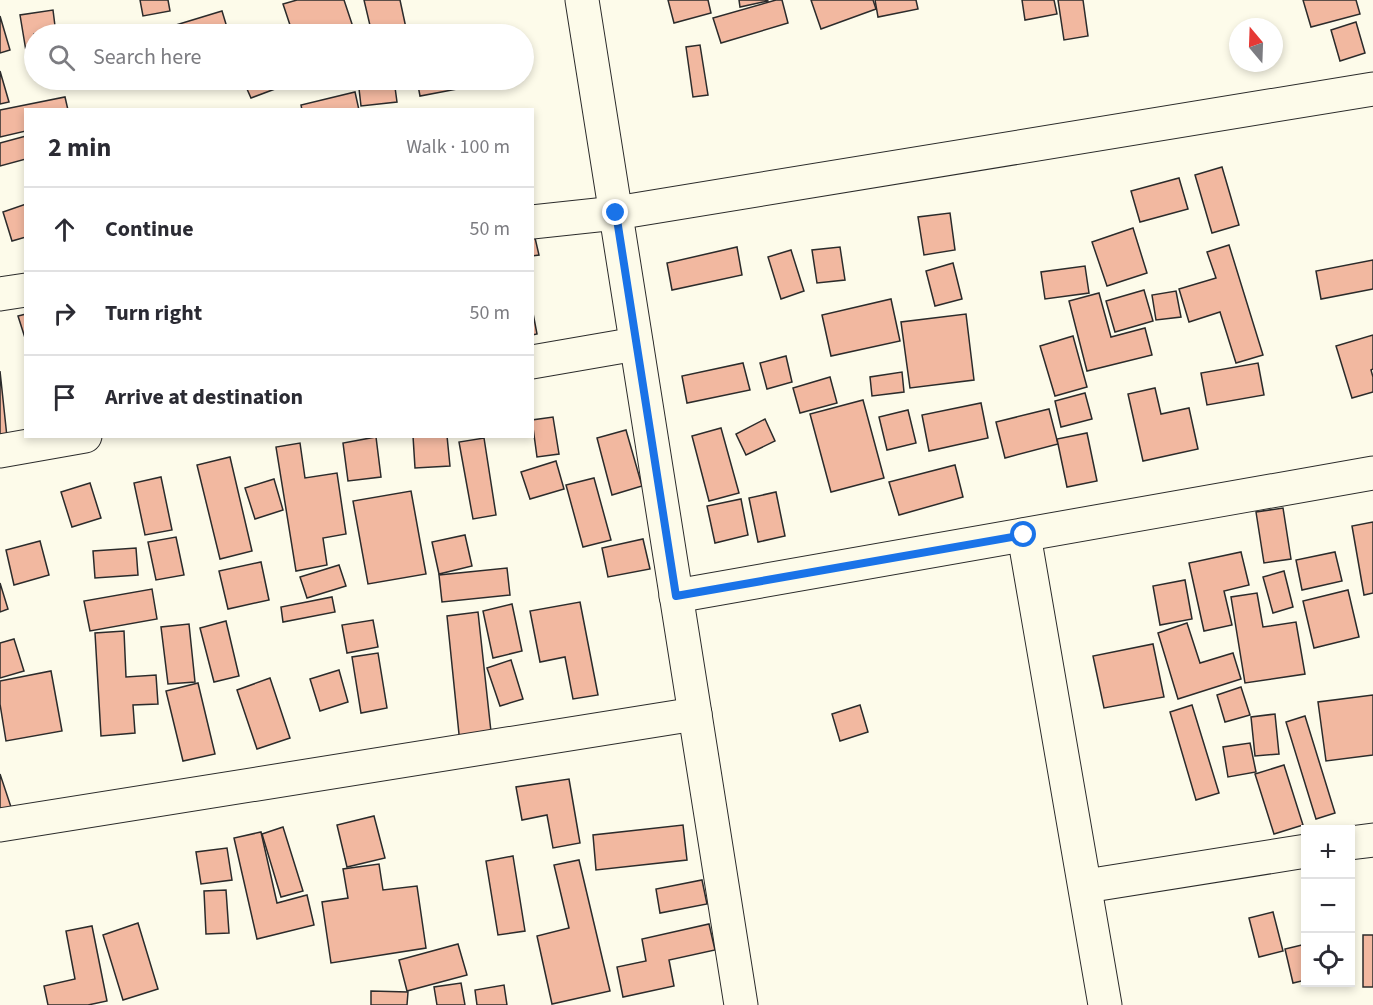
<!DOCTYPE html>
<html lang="en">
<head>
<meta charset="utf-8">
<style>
  body { margin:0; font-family:"Source Sans 3",sans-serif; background:#f7f7f7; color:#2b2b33 }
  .controls { position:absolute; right:18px; bottom:18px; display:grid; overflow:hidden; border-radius:0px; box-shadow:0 3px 9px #0003 }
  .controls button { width:54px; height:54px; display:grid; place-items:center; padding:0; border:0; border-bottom:2px solid #e1e1e2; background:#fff; color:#2b2b33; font:30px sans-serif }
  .compass { position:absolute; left:1229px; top:18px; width:54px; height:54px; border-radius:50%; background:#fff; box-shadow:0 3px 9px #0003; rotate:341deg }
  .stop { position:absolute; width:18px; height:18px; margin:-14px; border:4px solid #1a73e8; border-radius:50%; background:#fff }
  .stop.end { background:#1a73e8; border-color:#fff; box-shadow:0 2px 6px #0008 }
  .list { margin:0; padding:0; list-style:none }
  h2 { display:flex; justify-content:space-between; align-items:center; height:78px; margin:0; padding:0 24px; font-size:26px }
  h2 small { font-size:20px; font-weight:400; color:#7c7c81 }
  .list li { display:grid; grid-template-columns:39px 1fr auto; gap:18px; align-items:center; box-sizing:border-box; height:84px; padding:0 24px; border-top:2px solid #e1e1e2 }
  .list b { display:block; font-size:22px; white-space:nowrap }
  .list em { font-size:20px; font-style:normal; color:#7c7c81 }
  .icon { flex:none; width:33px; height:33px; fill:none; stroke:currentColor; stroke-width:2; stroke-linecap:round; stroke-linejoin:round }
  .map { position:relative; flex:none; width:1373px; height:1005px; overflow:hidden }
  .search { position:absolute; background:#fff; box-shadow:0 3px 9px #0003; left:24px; top:24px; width:510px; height:66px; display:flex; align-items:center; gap:15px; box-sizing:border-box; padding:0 21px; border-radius:33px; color:#7c7c81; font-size:22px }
  .panel { position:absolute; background:#fff; box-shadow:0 3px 9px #0003; left:24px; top:108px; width:510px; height:330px; border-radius:0px }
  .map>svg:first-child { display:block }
</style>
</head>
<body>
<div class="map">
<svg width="1373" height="1005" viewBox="0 0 1373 1005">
  <rect width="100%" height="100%" fill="#fdfbea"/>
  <g fill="#f2b8a0" stroke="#2b2b2b" stroke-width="1.5">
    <polygon points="140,0 168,0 170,11 143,16"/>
    <polygon points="297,0 344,0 355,33 351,34 293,34 283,4"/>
    <polygon points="364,0 400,0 406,28 372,34"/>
    <polygon points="668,0 708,0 711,13 674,23"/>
    <polygon points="739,0 767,0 768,1 740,7"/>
    <polygon points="776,0 782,0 788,23 721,43 713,18"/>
    <polygon points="811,0 873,0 876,9 821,29"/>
    <polygon points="875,0 916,0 918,9 878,17"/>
    <polygon points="1022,0 1054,0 1057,14 1025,20"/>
    <polygon points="1058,0 1083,0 1088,36 1064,40"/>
    <polygon points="1303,0 1356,0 1360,14 1311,27"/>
    <polygon points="53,10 56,34 34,34 34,68 29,69 20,15"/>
    <polygon points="222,11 229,34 168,34 166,28"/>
    <polygon points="0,16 10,50 0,53"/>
    <polygon points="1356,22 1365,53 1340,61 1331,30"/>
    <polygon points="700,45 708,95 693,97 686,47"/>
    <polygon points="0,71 9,102 0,104"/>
    <polygon points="243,80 299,80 251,98"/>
    <polygon points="358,80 394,80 397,102 361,106"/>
    <polygon points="417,80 466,80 468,87 420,96"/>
    <polygon points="355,92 359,110 302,110 301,105"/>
    <polygon points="65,97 68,110 26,110 26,131 0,137 0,110"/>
    <polygon points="26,136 26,159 0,166 0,143"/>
    <polygon points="1222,167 1239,225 1212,233 1195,175"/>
    <polygon points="1179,178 1188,209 1140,222 1131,191"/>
    <polygon points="26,204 26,237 12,241 3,212"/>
    <polygon points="950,213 955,250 924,255 918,217"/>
    <polygon points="532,225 539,255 532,256"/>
    <polygon points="1133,228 1147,273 1107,286 1092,242"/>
    <polygon points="1229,245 1263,355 1236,363 1220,312 1189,322 1179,289 1216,278 1207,252"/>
    <polygon points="737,247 742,275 672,290 667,263"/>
    <polygon points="840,247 845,280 817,283 812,250"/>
    <polygon points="791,250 804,291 781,299 768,257"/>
    <polygon points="1373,260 1373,289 1321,299 1316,271"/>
    <polygon points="953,263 962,299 935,306 926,271"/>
    <polygon points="1085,266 1089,293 1045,299 1041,272"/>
    <polygon points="1144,290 1153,321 1115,332 1106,301"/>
    <polygon points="1176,291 1181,317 1156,320 1152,295"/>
    <polygon points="1099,293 1111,337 1145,328 1152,355 1087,371 1069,301"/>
    <polygon points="891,299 900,341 831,356 822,315"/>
    <polygon points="532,308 537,334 532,335"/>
    <polygon points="26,314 26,341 18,316"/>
    <polygon points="966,314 974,380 910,388 901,322"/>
    <polygon points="1373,335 1373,369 1371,370 1373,377 1373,392 1352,398 1336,346"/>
    <polygon points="1073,336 1087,387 1055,396 1040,346"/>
    <polygon points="786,356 792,382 767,389 760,363"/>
    <polygon points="743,363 750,390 687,403 682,376"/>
    <polygon points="1258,363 1264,395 1207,405 1201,373"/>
    <polygon points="0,371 7,437 0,437"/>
    <polygon points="902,372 904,392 872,396 870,377"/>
    <polygon points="830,377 837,403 800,413 793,388"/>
    <polygon points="1155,388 1161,414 1189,408 1198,449 1143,461 1128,394"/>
    <polygon points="1085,393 1092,419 1061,427 1055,401"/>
    <polygon points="863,400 884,478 831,492 810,414"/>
    <polygon points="981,403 988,438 929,451 922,415"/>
    <polygon points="1049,409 1058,444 1005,458 996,422"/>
    <polygon points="908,410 916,443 887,450 879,417"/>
    <polygon points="553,417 559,454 537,457 532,420"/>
    <polygon points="765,419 775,441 746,455 736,434"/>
    <polygon points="721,428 739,493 709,501 692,436"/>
    <polygon points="626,430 642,486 612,495 597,438"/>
    <polygon points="1087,433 1097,481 1067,487 1057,439"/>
    <polygon points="413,436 447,436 450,466 415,468"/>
    <polygon points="376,437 381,477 348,481 343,443"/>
    <polygon points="484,438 496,515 473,519 459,442"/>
    <polygon points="300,443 305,478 337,473 346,534 323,538 327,565 296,571 276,447"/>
    <polygon points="230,457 252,551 220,559 197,465"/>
    <polygon points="556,461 564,489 530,499 521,472"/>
    <polygon points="955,465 963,497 899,515 889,482"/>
    <polygon points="161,477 172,530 145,535 134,483"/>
    <polygon points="594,478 611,540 583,547 566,485"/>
    <polygon points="274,479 283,510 255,519 245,488"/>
    <polygon points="90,483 101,518 72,527 61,492"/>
    <polygon points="411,491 426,574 368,584 353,501"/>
    <polygon points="776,492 785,536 758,542 749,498"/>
    <polygon points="741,499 748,535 715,543 707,506"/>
    <polygon points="1283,508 1291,559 1264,563 1256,512"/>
    <polygon points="1373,522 1373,593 1364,595 1352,526"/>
    <polygon points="465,535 472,566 439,574 432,542"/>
    <polygon points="176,537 184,575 156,580 148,542"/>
    <polygon points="643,539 650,569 608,577 602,548"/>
    <polygon points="40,541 49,575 14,585 6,550"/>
    <polygon points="136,548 138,575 95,578 93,551"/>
    <polygon points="1241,552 1249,585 1224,591 1232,625 1204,631 1189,563"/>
    <polygon points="1335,552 1342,581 1302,590 1296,560"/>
    <polygon points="261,562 269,600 228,609 219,571"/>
    <polygon points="339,565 346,586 307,598 300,577"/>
    <polygon points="507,568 510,595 442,602 439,575"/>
    <polygon points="1284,571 1293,607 1273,613 1263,577"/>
    <polygon points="1185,580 1192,619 1160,625 1153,586"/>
    <polygon points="0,583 8,609 0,612"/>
    <polygon points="152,589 157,619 90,631 84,601"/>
    <polygon points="1348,590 1359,637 1314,648 1303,601"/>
    <polygon points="1257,593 1263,627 1296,622 1305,674 1245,683 1231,597"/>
    <polygon points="332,597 335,612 283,622 281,607"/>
    <polygon points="580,602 598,695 573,699 565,657 540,662 530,611"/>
    <polygon points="512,604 522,651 493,658 483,611"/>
    <polygon points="478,612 492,741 460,744 447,616"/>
    <polygon points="373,620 378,647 347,653 342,625"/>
    <polygon points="226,621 239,676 214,682 200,628"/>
    <polygon points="1187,623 1200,663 1233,653 1241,679 1178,699 1158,633"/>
    <polygon points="189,624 195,682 168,684 161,627"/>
    <polygon points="124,631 126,677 156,675 158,704 133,705 135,733 101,736 95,633"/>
    <polygon points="14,639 24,671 0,678 0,643"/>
    <polygon points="1153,644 1164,697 1104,708 1093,656"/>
    <polygon points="378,653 387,708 361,713 352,657"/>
    <polygon points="511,660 523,699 500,706 487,668"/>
    <polygon points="339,670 348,702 320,711 310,679"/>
    <polygon points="51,671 62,731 6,741 0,704 0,681"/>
    <polygon points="270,678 290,738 257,749 237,690"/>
    <polygon points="198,683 215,754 183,761 166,691"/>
    <polygon points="1241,687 1250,715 1225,722 1217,695"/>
    <polygon points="1373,695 1373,755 1326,761 1318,702"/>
    <polygon points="860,705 868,732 840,741 832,714"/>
    <polygon points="1192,705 1219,793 1196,800 1170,712"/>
    <polygon points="1275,714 1279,754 1255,756 1251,717"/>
    <polygon points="1305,716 1335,813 1316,819 1286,722"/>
    <polygon points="1250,743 1256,772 1228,777 1223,747"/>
    <polygon points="1284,765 1303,825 1274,834 1255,774"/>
    <polygon points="0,774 11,807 0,811"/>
    <polygon points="569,779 580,843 553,848 547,815 522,820 516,787"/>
    <polygon points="374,816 385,858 347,867 337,825"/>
    <polygon points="683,825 687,860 596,870 593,835"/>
    <polygon points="283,827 303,891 281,897 262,834"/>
    <polygon points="261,832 277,903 307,895 314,925 257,939 234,838"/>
    <polygon points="227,848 232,880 201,884 196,852"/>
    <polygon points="513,856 525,931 498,935 486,861"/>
    <polygon points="579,860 610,991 552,1004 537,936 569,928 554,865"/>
    <polygon points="379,864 383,890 417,886 426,948 331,963 322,902 348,898 343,869"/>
    <polygon points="702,880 707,904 660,913 656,889"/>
    <polygon points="226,890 229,933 206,934 204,891"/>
    <polygon points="1273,912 1283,951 1259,957 1249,918"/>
    <polygon points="138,923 158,989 123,1000 103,935"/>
    <polygon points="709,924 715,950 669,960 674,986 623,997 617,967 646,961 642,939"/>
    <polygon points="92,926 107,1001 88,1005 48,1005 44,986 75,979 66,931"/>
    <rect x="1363" y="935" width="10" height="52"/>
    <polygon points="458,944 467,975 407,991 399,960"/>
    <polygon points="1306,944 1306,980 1293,983 1285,949"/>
    <polygon points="461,983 465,1005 437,1005 434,987"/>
    <polygon points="504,985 507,1005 477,1005 475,990"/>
    <polygon points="371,991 408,992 407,1005 371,1005"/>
  </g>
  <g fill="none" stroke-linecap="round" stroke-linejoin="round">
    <g stroke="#2b2b2b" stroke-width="35">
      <g id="minor">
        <polyline points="582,0 741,1005"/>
        <polyline points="532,222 616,213 1373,89"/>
        <polyline points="0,294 26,290"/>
        <polyline points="532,362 636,344"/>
        <polyline points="0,451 85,436"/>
        <polyline points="1024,535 1105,1005"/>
        <polyline points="676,596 1373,473"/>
        <polyline points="0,825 695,714"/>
        <polyline points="1350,843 1373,840"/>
        <polyline points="1086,886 1306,851"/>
      </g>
    </g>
    <use href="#minor" stroke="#fdfbea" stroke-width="33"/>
  </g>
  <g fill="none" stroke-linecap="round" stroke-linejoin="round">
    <polyline stroke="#1a73e8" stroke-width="8" points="616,213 676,596 1024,535"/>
  </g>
</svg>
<div class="controls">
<button>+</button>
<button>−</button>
<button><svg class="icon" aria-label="locate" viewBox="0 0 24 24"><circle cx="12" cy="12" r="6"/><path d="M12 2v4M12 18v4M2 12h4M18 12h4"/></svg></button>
</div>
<svg class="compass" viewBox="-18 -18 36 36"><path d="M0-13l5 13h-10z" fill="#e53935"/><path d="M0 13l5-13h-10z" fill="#7c7c81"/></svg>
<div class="stop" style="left:1024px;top:535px"></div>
<div class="stop end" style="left:616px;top:213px"></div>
<div class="search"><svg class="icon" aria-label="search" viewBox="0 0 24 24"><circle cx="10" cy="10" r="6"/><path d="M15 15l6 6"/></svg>Search here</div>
<section class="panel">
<h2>2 min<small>Walk · 100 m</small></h2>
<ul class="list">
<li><svg class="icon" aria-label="ahead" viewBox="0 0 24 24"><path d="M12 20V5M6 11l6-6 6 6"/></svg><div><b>Continue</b></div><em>50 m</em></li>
<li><svg class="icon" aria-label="right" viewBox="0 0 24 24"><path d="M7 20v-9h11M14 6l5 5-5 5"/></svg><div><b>Turn right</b></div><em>50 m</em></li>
<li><svg class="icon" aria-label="arrive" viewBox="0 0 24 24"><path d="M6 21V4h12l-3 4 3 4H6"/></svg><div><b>Arrive at destination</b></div></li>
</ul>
</section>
</div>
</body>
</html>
